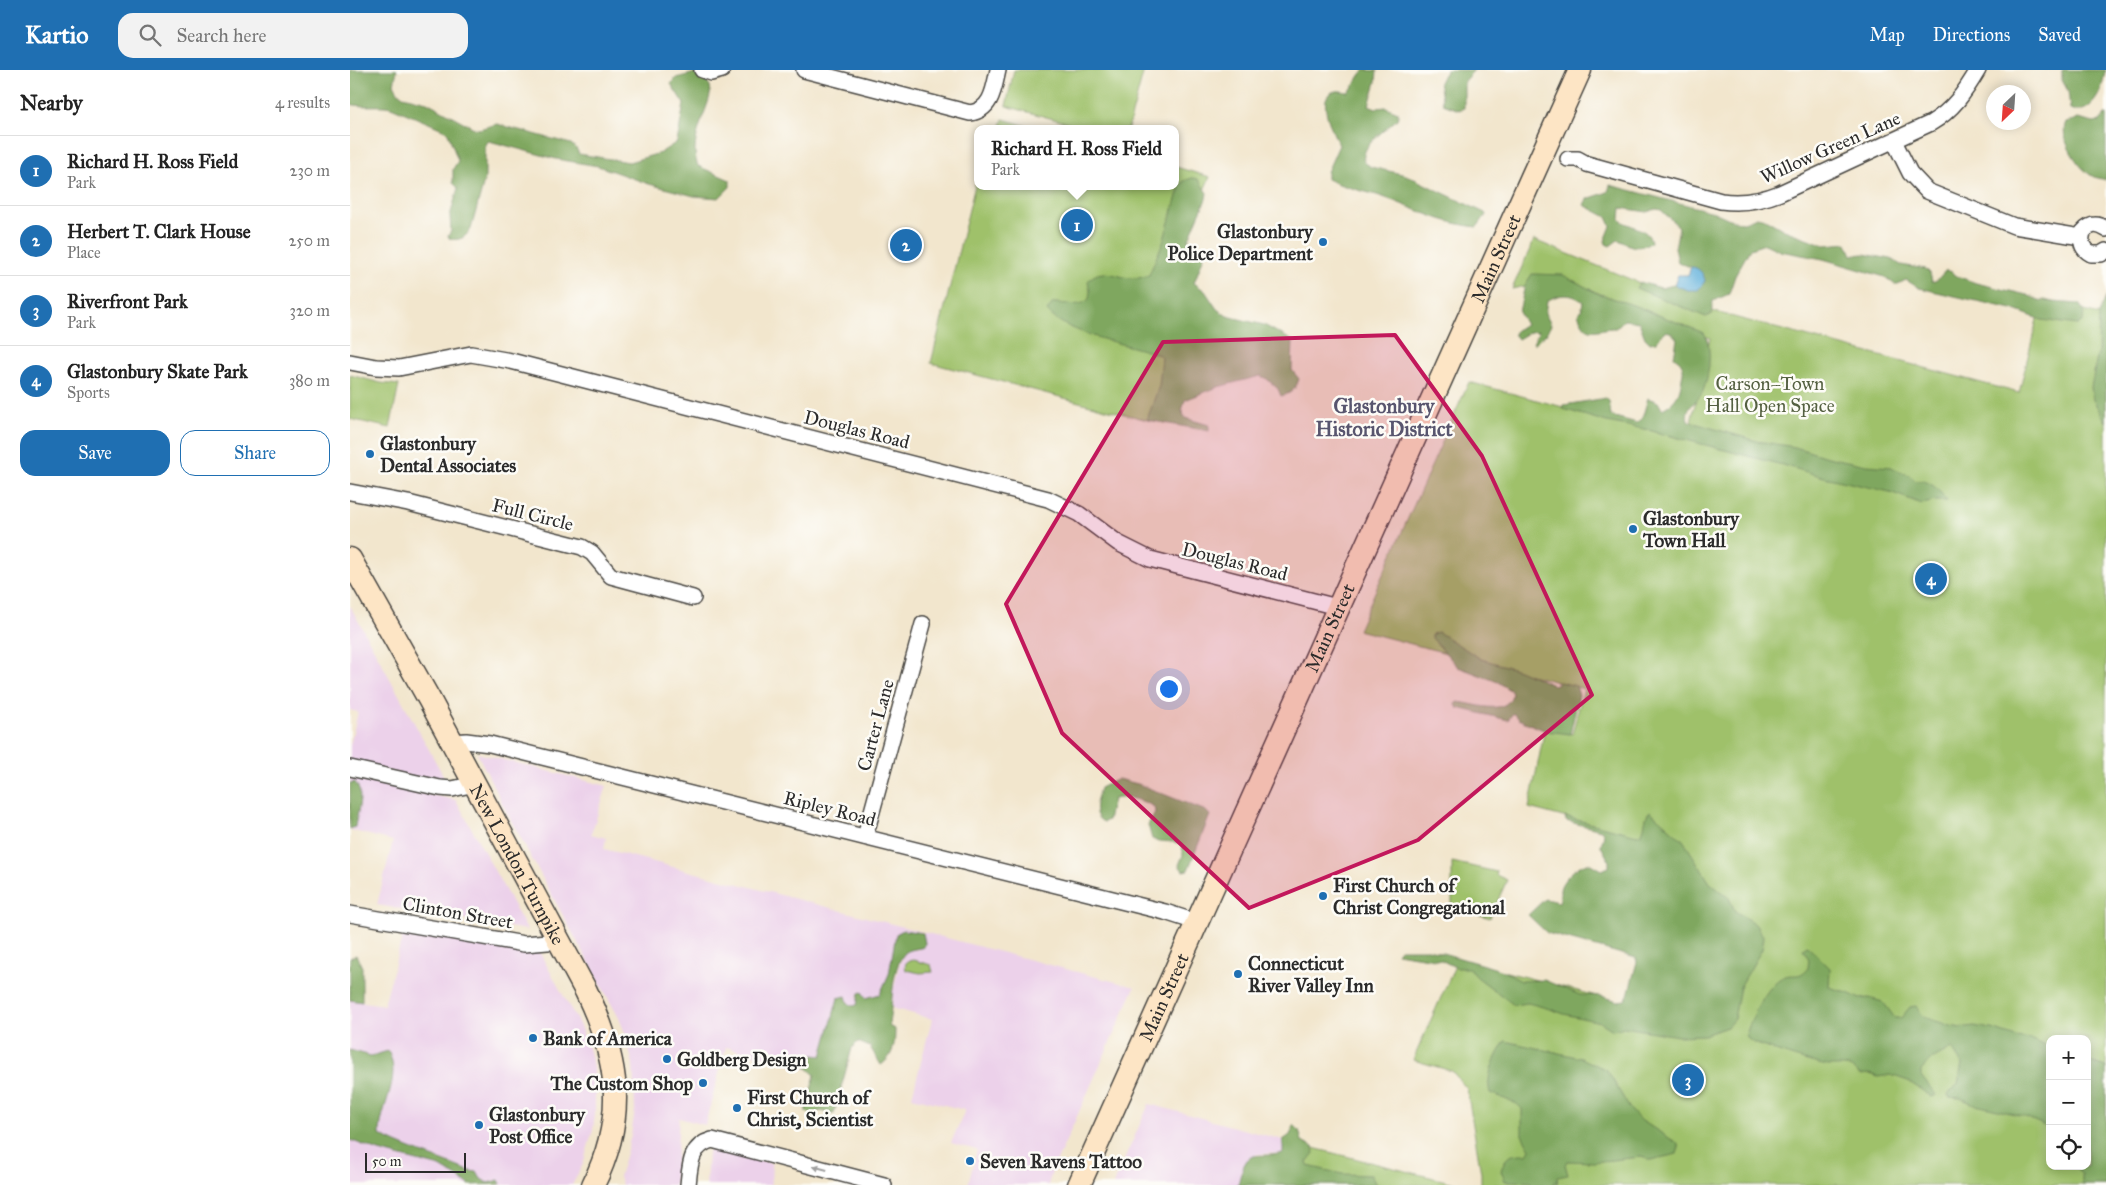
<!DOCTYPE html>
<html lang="en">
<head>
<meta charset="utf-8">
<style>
  body { margin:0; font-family:"IM FELL Great Primer",serif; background:#f2f2f2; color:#222 }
  .controls { position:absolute; right:15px; bottom:15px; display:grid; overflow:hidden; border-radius:10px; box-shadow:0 2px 12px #0003 }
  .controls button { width:45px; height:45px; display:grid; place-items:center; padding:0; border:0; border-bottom:1px solid #e0e0e0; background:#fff; color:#222; font:25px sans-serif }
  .compass { position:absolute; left:1636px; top:15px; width:45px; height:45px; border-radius:50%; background:#fff; box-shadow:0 2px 12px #0003; rotate:205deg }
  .scale { position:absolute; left:15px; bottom:12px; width:101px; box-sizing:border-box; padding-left:5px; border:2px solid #2b2b2b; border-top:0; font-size:14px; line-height:18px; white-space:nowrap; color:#2b2b2b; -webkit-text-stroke:4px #fdfcf7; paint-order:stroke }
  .you { position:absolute; left:818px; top:618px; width:18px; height:18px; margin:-12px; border:4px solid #fff; border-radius:50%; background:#1a73e8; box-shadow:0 0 0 8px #1a73e833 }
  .badge { display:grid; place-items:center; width:32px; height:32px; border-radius:50%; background:#1f6fb2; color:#fff; font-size:16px; font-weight:700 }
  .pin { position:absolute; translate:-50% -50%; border:2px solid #fff; box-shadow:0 1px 5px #0006 }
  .popup { position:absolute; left:624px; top:55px; width:205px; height:65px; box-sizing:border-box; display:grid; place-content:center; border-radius:10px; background:#fff; filter:drop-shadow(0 1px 4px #0005); font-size:16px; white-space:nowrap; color:#767676 }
  .popup b { font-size:19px; color:#222 }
  .popup::after { content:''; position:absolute; left:50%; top:100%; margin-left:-10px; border:10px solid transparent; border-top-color:#fff }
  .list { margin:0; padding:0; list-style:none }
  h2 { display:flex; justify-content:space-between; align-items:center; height:65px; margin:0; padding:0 20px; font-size:21px }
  h2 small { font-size:16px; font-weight:400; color:#767676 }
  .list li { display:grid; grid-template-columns:32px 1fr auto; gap:15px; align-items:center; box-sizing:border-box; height:70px; padding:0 20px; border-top:1px solid #e0e0e0 }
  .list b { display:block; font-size:19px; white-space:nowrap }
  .list p { margin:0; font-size:16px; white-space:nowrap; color:#767676 }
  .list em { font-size:16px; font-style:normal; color:#767676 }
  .actions { display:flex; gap:10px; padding:15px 20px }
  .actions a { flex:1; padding:11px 0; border:1px solid #1f6fb2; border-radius:15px; text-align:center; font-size:18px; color:#1f6fb2 }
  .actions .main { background:#1f6fb2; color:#fff }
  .icon { flex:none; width:28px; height:28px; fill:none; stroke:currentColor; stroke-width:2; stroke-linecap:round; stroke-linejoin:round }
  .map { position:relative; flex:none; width:1756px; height:1115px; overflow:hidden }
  header { display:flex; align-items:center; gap:30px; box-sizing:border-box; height:70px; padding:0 25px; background:#1f6fb2; color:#fff }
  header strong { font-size:24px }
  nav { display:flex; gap:28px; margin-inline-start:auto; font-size:18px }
  .search { width:350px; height:45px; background:#f2f2f2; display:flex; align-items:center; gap:12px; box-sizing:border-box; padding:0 18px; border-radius:15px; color:#767676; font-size:19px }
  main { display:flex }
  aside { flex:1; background:#fff }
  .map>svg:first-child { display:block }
</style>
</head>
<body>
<header>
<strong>Kartio</strong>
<div class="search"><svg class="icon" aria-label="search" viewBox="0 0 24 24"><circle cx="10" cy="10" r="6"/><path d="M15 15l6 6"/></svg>Search here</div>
<nav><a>Map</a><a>Directions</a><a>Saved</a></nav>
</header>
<main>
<aside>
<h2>Nearby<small>4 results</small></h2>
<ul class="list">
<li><span class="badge">1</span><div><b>Richard H. Ross Field</b><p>Park</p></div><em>230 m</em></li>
<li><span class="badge">2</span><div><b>Herbert T. Clark House</b><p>Place</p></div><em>250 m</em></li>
<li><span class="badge">3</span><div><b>Riverfront Park</b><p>Park</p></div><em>320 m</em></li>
<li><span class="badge">4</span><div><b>Glastonbury Skate Park</b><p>Sports</p></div><em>380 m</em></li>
</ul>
<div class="actions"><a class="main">Save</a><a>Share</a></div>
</aside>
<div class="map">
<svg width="1756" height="1115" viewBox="0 0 1756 1115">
  <rect width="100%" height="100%" fill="#fdfcf7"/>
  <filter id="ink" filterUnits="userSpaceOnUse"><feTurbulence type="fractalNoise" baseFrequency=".02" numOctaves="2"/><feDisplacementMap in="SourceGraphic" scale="10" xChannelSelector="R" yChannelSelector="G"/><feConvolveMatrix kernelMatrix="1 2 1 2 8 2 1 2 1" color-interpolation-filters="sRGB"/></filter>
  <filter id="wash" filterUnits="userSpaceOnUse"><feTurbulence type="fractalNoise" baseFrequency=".0096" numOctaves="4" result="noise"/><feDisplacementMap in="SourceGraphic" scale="20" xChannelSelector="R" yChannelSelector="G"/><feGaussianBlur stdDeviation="1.12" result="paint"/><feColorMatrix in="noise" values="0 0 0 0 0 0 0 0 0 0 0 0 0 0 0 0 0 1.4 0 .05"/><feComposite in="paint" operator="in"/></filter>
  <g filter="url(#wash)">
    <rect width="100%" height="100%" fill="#f2e6cd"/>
    <g fill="#ecd1ea">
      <polygon points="0,536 99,716 0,692 0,676 8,642 0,640"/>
      <polygon points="127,683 257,716 241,764 256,768 254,779 785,917 702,1102 698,1115 618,1115 627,1080 601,1073 615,1040 562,1027 582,949 542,938 543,922 549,896 554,884 557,881 570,879 546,864 539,904 530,924 520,928 507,926 509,932 507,935 503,936 492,927 488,928 472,986 455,996 461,1000 376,977 355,1055 329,1048 325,1115 272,1115 269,1107 281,1066 285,1040 283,994 275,963 269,948 157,743"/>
      <polygon points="0,708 106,730 177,860 27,835 43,771 0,760 5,757 5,712 0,713"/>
      <polygon points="54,860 190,883 230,956 241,986 245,1011 245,1043 243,1060 233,1094 222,1115 149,1115 151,1114 146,1110 138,1113 131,1109 127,1102 116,1101 97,1092 59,1080 30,1065 38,982 21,986 0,980 0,930 34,935"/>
      <polygon points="799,1034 933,1070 933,1083 907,1084 891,1100 888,1115 763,1115"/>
      <polygon points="0,1070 29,1081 90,1097 120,1115 0,1115"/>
      <polygon points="362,1078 422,1093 421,1115 356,1115 358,1082"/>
    </g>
    <g fill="#9fc16b" stroke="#65764b" fill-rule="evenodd">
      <polygon points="664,0 794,0 778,59 740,59 656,36"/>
      <polygon points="653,49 687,59 650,59"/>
      <polygon points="826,97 860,107 816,203 822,270 801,351 581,293 628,103 628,116 826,116"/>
      <path d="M1184 170 1354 239 1669 323 1692 229 1756 247V1115H1131V1103L1117 1019 1102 1001 1063 990 1108 889 1288 937 1330 778 1179 738 1195 658 1222 664 1234 619 1008 560 1119 312 1337 370 1360 268 1211 208 1162 219ZM1700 969H1737V1096H1700Z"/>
      <polygon points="0,305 31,313 49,315 40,358 0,349"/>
      <polygon points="1102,792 1147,802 1146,805 1157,810 1140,848 1106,838 1102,835"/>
      <polygon points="564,890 581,895 583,902 570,903 556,900 555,896 557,891"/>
      <polygon points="943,1073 1112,1115 924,1115"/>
    </g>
    <g fill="#7fa75f" stroke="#556945">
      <path d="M0 0H47L44 14 48 22 53 26 77 32 124 58 129 59 147 54 221 74 226 78 229 84 279 92 310 83 327 72 334 34 321 14 326 8 345 3C350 7 357 10 360 16 365 31 336 68 348 96L380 110V117L369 128 344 126 299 114 248 96 206 89 139 71 135 75V108L121 159C116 167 110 171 100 169L98 166 101 161 100 146 108 118 103 113V99L108 91 98 63 95 60 41 37C27 34 14 38 0 34Z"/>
      <path d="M1015 0 1027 1 1026 12 1019 35 1026 38 1036 37 1048 42V48C1037 60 1010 74 1014 92L1021 97 1056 105 1135 143 1136 145 1127 157C1090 153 1067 139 1033 127 1015 121 995 118 977 109V102L989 75C984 65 963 24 986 21 989 20 994 22 998 22 1006 16 1008 5 1015 0Z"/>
      <polygon points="1097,0 1124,0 1114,11 1114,38 1109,40 1093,34 1089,12"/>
      <path d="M1712 0H1756C1753 5 1754 10 1752 16 1748 30 1736 46 1720 39L1718 21 1712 10Z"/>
      <path d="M1756 44V110C1752 109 1748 108 1744 107 1729 100 1708 68 1716 52L1728 49 1744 53 1750 51Z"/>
      <path d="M842 108 848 109 857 123 856 129 838 171 840 176 853 181 854 186 844 213 855 221 867 239 877 246 914 255 943 271 942 300 949 309C945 320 942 323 931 326L928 319 917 309 910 306 868 317 835 330 832 341 835 348 859 355V361L797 350 809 316 812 287 809 285C779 274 717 265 697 241L703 233C715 232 729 239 739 229L740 221 738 211C752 194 769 210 787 208 791 208 795 206 799 205L813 172 830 116 834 111Z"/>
      <path d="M1260 115 1364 142 1384 151 1394 152 1407 147 1415 149 1434 160 1475 175 1497 173 1502 185 1514 184 1541 189 1551 195 1576 199 1580 203 1582 212 1587 210 1596 200 1602 202 1604 205 1626 213 1677 225 1691 231 1729 234 1734 241 1733 251 1727 255 1692 250 1662 239 1569 218 1556 210 1548 214H1544L1535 207 1473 189 1430 181 1415 174 1400 179 1385 206 1379 224 1363 231 1361 245 1356 247 1286 218 1290 212 1311 218 1324 215 1338 220 1348 219 1355 211 1350 201 1328 192 1325 178 1329 157 1311 140 1306 139 1297 142 1271 138 1270 149 1273 152C1283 157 1300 160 1301 172L1297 175 1284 177 1268 170 1260 176 1256 174 1255 171 1261 156 1257 147 1234 135 1237 129 1258 122Z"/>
      <path d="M1182 204 1213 205 1247 223 1283 235 1354 263C1363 277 1359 306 1353 321 1349 331 1334 337 1338 350L1341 352 1407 371 1445 377 1477 387 1516 395 1541 397 1559 405 1566 411C1580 409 1589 420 1597 431H1586L1572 434 1540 422 1474 407 1440 397 1294 359 1257 352 1213 339 1214 335 1256 328 1259 331 1261 346 1287 353 1292 349 1298 328 1308 332 1312 339C1327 332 1330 323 1332 307 1333 303 1334 299 1332 295 1331 292 1327 289 1324 287L1327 269C1323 264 1320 260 1314 262L1306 272 1300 273 1295 268 1289 252 1274 250 1266 258C1244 258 1238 269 1228 244L1231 241 1233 232C1221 222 1208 224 1197 231L1195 243 1201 255 1196 264 1185 273H1183L1189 261 1180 262 1168 269 1164 264 1166 260 1176 255 1169 242 1175 215Z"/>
      <polygon points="1756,227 1756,352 1743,330 1741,317 1748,283 1749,244"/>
      <path d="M1088 562 1131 589 1169 600 1203 615 1210 612 1226 616 1229 625 1220 664 1196 661 1168 649 1163 643 1158 650 1108 638 1106 635 1107 632C1124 633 1155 647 1162 625L1161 621 1148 612 1108 597 1082 568V564Z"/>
      <path d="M768 709 788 714 856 741 860 745 838 800 833 801 829 795 833 785 832 775C822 769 813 774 802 769L798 755 805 742 804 737C791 729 777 726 763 729L758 750 754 752C740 746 747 730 750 718Z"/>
      <path d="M5 712C15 725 7 742 5 757L0 759V713Z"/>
      <path d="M1300 741 1333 770 1360 813 1379 828 1385 841 1405 854 1414 867 1412 879 1390 917 1384 949 1377 957 1354 965 1328 966 1274 957 1263 960 1250 952 1214 944 1200 939 1178 933 1164 935 1127 907 1119 898H1107L1091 890 1047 883 1050 879H1079L1144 898 1162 905 1170 911 1194 910 1230 925 1251 926 1268 931 1275 930 1278 925 1287 892 1286 888 1197 863 1178 845 1195 829 1209 832C1211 827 1210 825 1210 820 1211 810 1229 793 1239 793L1251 800 1259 797V791L1251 776C1251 770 1257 766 1251 760L1216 751 1215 747 1287 765 1291 764C1296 757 1294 746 1300 741Z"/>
      <path d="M553 860 573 863 575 873 574 877C568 879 559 879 555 883 541 897 543 934 539 953L540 957 545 959C545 973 544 986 531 995L520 977 508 972 502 978 484 1044 471 1041 462 1044 456 1042V1038L465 1005 455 996V992L463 985 472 986 488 928 496 926 498 933 503 936 507 935 509 923 512 922 516 928 530 924 539 904 546 864Z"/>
      <path d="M1457 876 1480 898 1479 917 1498 923 1510 929 1519 928 1533 932 1545 948H1551L1560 937 1566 936 1574 947 1601 956 1611 958 1624 956 1642 959 1666 967 1681 969 1700 978V1062L1691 1054 1673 1046 1626 1035 1610 1028 1599 1027 1598 1024 1608 1014 1612 994 1602 978 1580 990 1571 1000V1006L1586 1025 1582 1027 1558 1011 1541 1005 1528 1007 1520 1004 1510 1005C1500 994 1493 996 1479 996 1467 995 1409 977 1399 970L1396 966C1399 951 1418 913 1433 907 1444 902 1448 910 1458 898L1459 889 1453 879Z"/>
      <polygon points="6,885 12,897 12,932 0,930 0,888"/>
      <path d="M1155 971 1231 988 1257 1000 1280 1039 1289 1049 1327 1073 1329 1077 1327 1084 1301 1090 1291 1087 1243 1092 1218 1091 1215 1094 1218 1105 1207 1107 1208 1113 1204 1112 1203 1115H1183L1181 1112 1155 1111 1151 1101C1155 1085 1161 1084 1177 1084L1180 1079 1172 1065V1039L1167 1034 1140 1023C1135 1005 1146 986 1155 971Z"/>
      <path d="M0 980 21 986 38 981C53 1008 29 1038 30 1065 52 1077 75 1084 98 1093 109 1097 116 1101 127 1102L131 1109 138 1113 149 1110 151 1114 120 1115 90 1097 29 1081 0 1070Z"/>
      <polygon points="1737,991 1756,997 1756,1115 1732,1115 1732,1105 1725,1096 1737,1096"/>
      <path d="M944 1055 949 1060 952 1071 963 1077 964 1083 957 1092 958 1096 992 1104 1021 1105 1026 1115H888C897 1074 904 1090 933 1083V1070L940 1065Z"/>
    </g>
    <path fill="#62b1dc" stroke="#466e84" d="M1341 197C1349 197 1354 204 1355 211L1348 220H1338L1324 215 1328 205H1338Z"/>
  </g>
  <g filter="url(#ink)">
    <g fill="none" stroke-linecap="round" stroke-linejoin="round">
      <g stroke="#494743" stroke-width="18">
        <g id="minor">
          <polyline points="352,0 361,3 372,0"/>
          <path d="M454 0 620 43C642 40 644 18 648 0"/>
          <polyline points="1544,71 1560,103 1577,121 1664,156 1731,167"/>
          <path d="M1218 89H1228L1237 94 1371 131C1392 134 1410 131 1430 123L1581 53C1603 40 1615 22 1628 0"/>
          <path d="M1756 159C1747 153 1740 154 1733 162 1730 172 1732 179 1741 184H1751L1756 181"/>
          <polyline points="0,292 26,297 49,298 121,284 161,291 698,429 729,444 768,473 800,489 987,537"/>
          <polyline points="0,422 58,433 232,477 242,483 261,506 343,528"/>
          <polyline points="102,672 116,671 140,674 815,842 846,852"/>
          <polyline points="0,698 90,718 102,719 125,714"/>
          <polyline points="515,767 573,554"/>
          <polyline points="0,844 174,874 209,871"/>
          <path d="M338 1115C340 1095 340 1076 362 1070L534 1115"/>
        </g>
      </g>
      <g stroke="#494743" stroke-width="25">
        <g id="secondary">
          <path id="s1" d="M0 489 79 629 236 921C268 988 278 1045 243 1115"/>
          <path id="s2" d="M729 1115 1230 0"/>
        </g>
      </g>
      <use href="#minor" stroke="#fff" stroke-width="15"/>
      <use href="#secondary" stroke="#fde5c5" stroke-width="22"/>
    </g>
    <defs><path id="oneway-solid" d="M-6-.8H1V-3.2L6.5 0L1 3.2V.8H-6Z" transform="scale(1.25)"/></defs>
    <use fill="#a0a0a0" href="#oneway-solid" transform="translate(470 1098) rotate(-165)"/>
  </g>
  <path fill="#c2185b" fill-opacity="0.2" stroke="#c2185b" stroke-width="4" stroke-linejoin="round" d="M1045 265 1132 386 1242 625 1068 770 899 838 712 663 656 534 813 272Z"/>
  <g fill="#1f6fb2" stroke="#fdfcf7" stroke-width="2">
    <circle cx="973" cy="172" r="5"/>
    <circle cx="20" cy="384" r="5"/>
    <circle cx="1283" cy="459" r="5"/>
    <circle cx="973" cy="826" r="5"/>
    <circle cx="888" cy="904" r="5"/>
    <circle cx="183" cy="968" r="5"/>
    <circle cx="317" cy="989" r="5"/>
    <circle cx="353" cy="1013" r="5"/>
    <circle cx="387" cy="1038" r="5"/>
    <circle cx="129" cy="1055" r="5"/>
    <circle cx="620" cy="1091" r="5"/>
  </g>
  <g text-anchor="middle" stroke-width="5" stroke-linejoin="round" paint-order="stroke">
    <g font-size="19" fill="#2b2b2b" stroke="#fdfcf7">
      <text transform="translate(1480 77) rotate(-24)" y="7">Willow Green Lane</text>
      <text dy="7" stroke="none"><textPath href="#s2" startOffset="1016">Main Street</textPath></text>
      <text transform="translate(507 359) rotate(14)" y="7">Douglas Road</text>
      <text transform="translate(183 444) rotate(14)" y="7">Full Circle</text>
      <text transform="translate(885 491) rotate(14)" y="7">Douglas Road</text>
      <text dy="7" stroke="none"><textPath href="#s2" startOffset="611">Main Street</textPath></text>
      <text transform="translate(525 655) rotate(-75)" y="7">Carter Lane</text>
      <text transform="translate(480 738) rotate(14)" y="7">Ripley Road</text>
      <text dy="7" stroke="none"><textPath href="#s1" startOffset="348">New London Turnpike</textPath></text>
      <text transform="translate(108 842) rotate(10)" y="7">Clinton Street</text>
      <text dy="7" stroke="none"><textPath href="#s2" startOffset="206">Main Street</textPath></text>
    </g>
    <g font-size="19" font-weight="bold" fill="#2b2b2b" stroke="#fdfcf7" text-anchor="start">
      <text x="963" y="168" text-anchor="end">Glastonbury<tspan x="963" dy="22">Police Department</tspan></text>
      <text x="30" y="380">Glastonbury<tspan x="30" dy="22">Dental Associates</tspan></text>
      <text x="1293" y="455">Glastonbury<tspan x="1293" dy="22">Town Hall</tspan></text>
      <text x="983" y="822">First Church of<tspan x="983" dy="22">Christ Congregational</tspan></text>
      <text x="898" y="900">Connecticut<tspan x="898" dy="22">River Valley Inn</tspan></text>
      <text x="193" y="975">Bank of America</text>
      <text x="327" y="996">Goldberg Design</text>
      <text x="343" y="1020" text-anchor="end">The Custom Shop</text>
      <text x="397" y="1034">First Church of<tspan x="397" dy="22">Christ, Scientist</tspan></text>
      <text x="139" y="1051">Glastonbury<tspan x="139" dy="22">Post Office</tspan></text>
      <text x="630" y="1098">Seven Ravens Tattoo</text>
    </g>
    <g font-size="19" fill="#546041" stroke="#fdfcf7">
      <text x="1420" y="320">Carson–Town<tspan x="1420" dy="22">Hall Open Space</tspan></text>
    </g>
    <g font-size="20" font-weight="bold" fill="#58556e" stroke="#fdfcf7">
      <text x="1034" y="343">Glastonbury<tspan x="1034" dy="23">Historic District</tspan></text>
    </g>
  </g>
</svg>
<div class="controls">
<button>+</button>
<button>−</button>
<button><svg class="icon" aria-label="locate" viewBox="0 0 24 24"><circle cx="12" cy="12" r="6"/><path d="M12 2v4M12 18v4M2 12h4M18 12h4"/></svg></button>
</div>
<svg class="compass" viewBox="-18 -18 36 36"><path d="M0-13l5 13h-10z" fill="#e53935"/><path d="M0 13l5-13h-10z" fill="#767676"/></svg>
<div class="scale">50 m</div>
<div class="you"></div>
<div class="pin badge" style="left:727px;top:155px">1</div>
<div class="popup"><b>Richard H. Ross Field</b>Park</div>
<div class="pin badge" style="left:556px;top:175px">2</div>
<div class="pin badge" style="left:1338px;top:1010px">3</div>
<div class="pin badge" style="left:1581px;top:509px">4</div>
</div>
</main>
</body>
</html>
